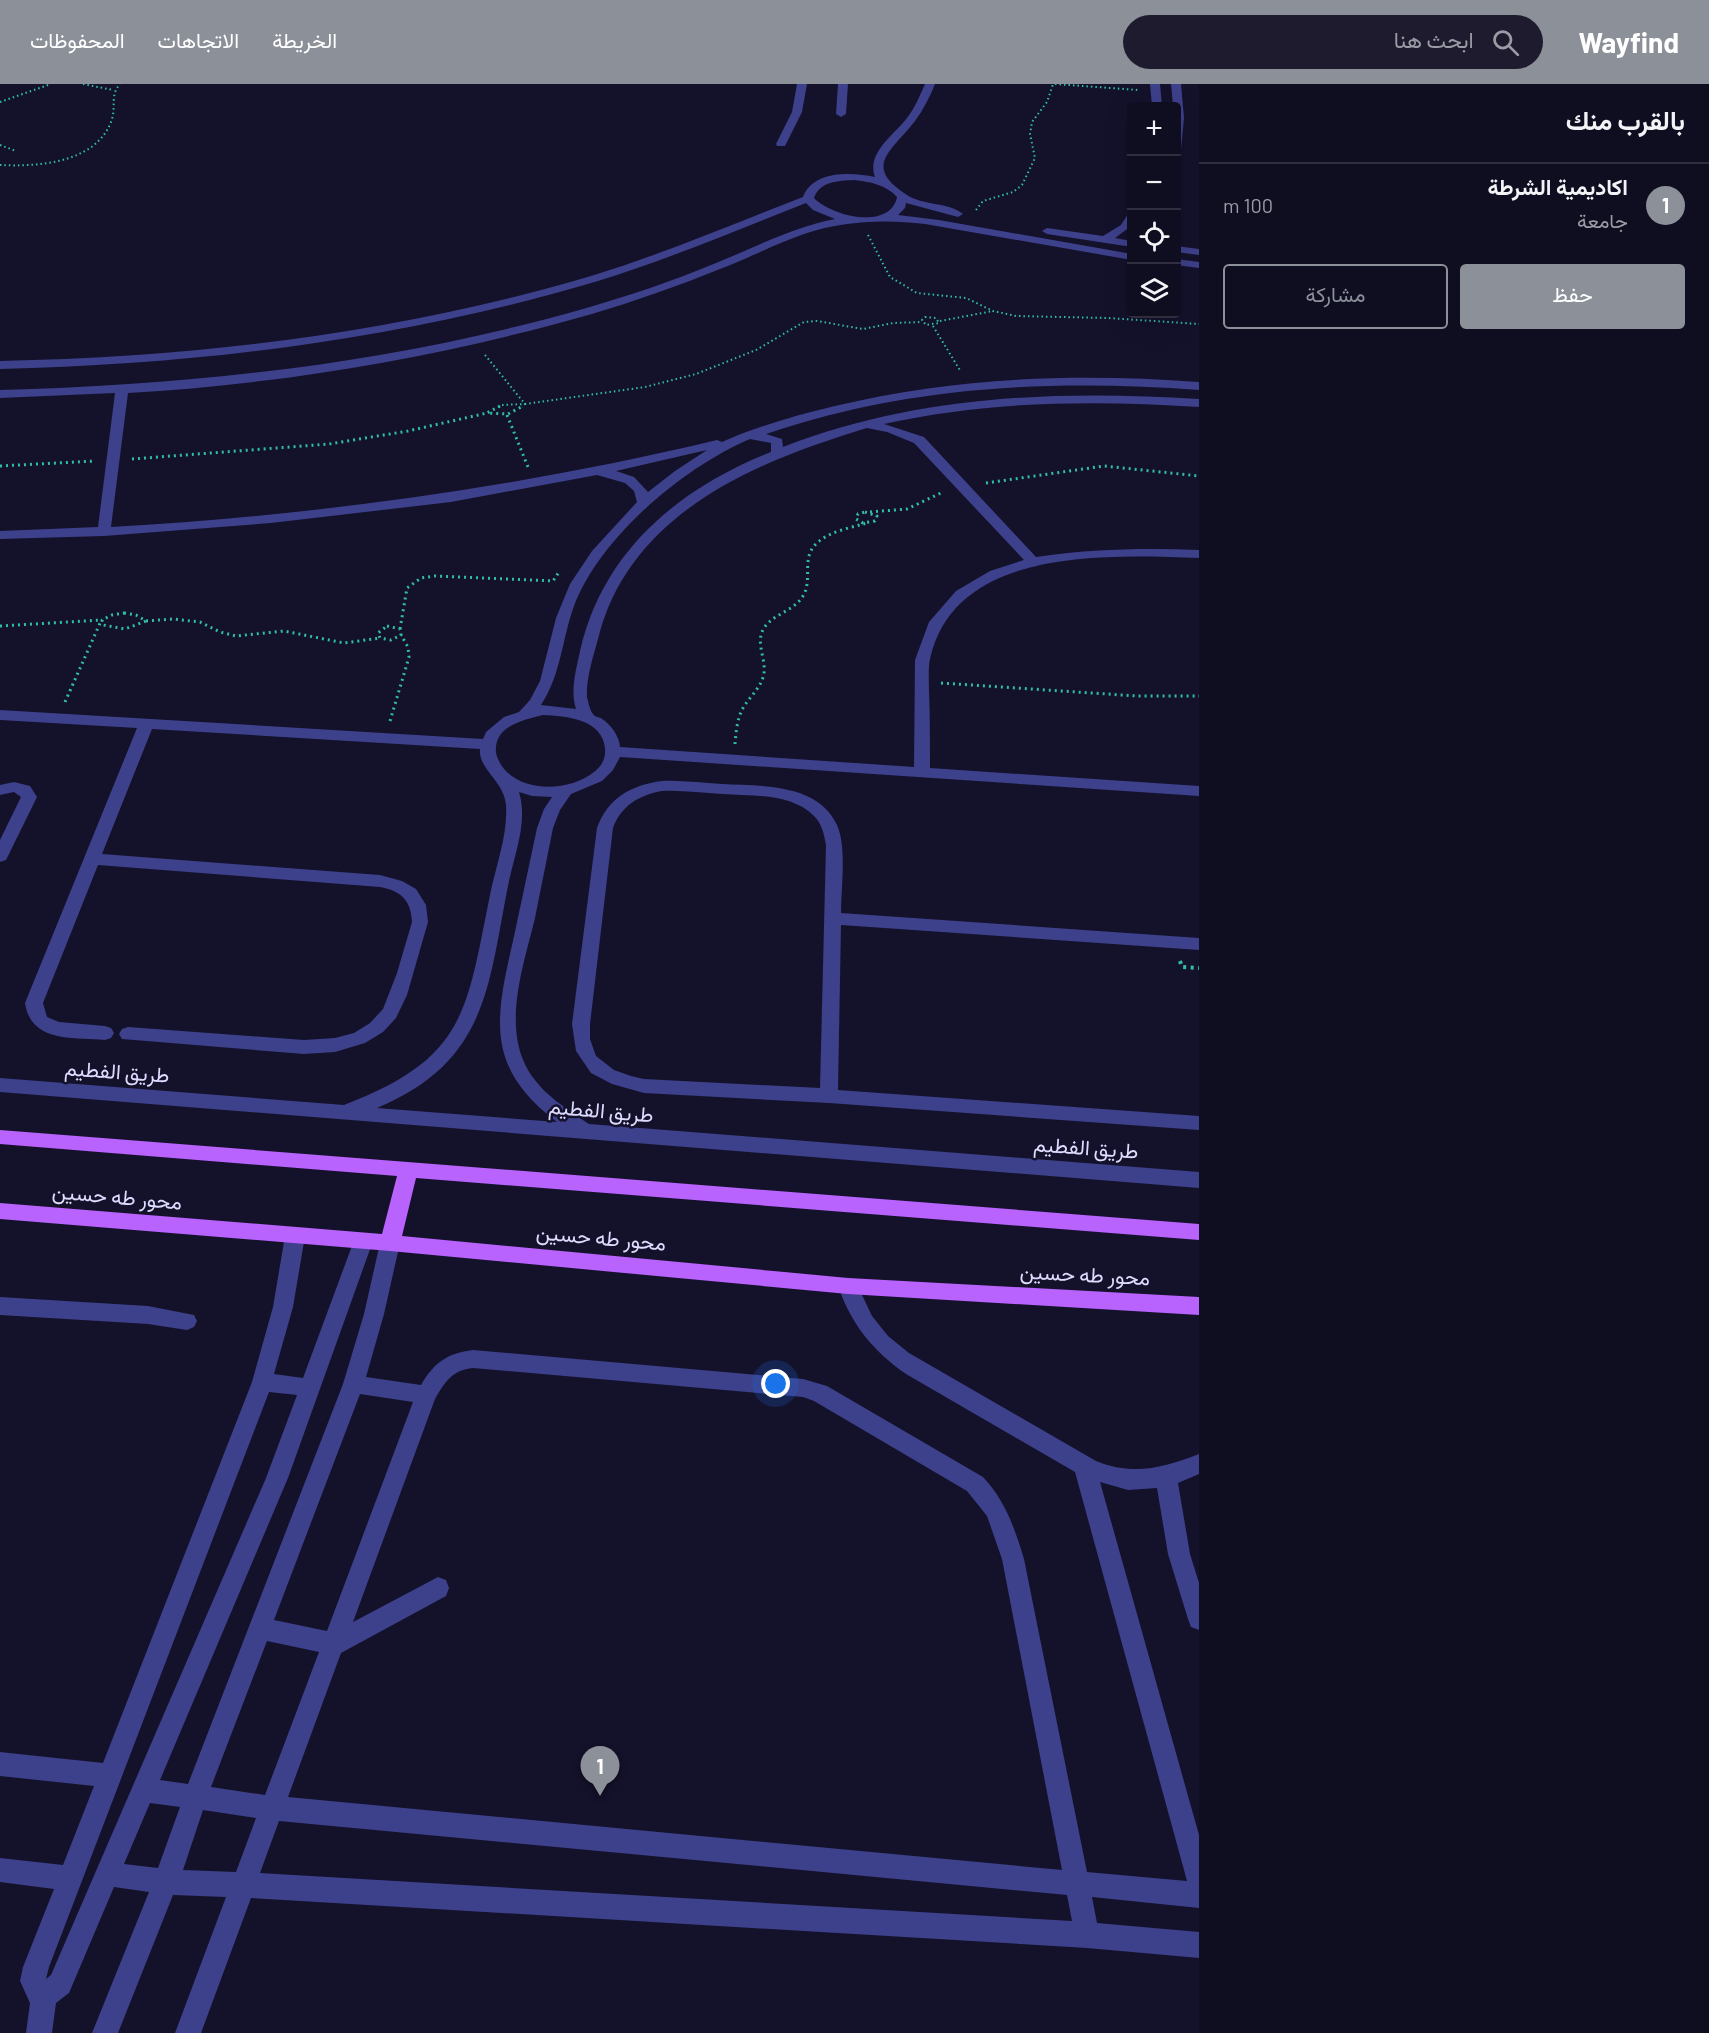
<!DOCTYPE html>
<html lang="ar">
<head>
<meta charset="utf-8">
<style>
  body { margin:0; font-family:Barlow,Vazirmatn,sans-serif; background:#1d1b2d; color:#f1f3f6; direction:rtl }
  .controls { position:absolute; right:18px; top:18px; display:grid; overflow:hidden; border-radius:6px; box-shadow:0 6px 24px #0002 }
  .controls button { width:54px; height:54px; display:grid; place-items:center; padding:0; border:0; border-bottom:2px solid #2f2d3e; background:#0f0d20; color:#f1f3f6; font:30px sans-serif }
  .you { position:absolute; left:776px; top:1300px; width:21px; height:21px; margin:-15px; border:4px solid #fff; border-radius:50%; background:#1a73e8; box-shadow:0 0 0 9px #1a73e833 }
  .badge { display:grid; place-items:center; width:39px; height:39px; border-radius:50%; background:#8c9099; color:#fff; font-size:20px; font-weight:700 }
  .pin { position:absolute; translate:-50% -50px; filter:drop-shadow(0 2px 3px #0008) }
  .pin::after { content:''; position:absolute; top:32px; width:21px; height:18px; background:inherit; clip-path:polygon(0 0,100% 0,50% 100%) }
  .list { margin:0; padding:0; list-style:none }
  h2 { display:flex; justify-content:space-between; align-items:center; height:78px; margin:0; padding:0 24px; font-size:26px }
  h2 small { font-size:20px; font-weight:400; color:#9b9ca5 }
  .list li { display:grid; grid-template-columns:39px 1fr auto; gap:18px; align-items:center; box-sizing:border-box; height:84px; padding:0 24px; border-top:2px solid #2f2d3e }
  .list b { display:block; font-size:22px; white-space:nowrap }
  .list p { margin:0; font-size:20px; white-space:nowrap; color:#9b9ca5 }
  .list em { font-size:20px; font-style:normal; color:#9b9ca5 }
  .actions { display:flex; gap:12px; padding:18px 24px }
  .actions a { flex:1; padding:14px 0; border:2px solid #8c9099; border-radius:6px; text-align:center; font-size:21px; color:#8c9099 }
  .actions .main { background:#8c9099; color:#fff }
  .icon { flex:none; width:33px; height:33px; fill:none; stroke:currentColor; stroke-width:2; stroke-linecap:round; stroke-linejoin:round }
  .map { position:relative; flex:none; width:1199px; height:1949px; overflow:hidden; direction:ltr }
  header { display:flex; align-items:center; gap:36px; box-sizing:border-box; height:84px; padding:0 30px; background:#8c9099; color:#fff }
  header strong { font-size:28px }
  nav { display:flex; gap:33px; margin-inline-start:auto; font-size:21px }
  .search { width:420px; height:54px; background:#1d1b2d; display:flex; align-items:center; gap:15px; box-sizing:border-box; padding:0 21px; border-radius:33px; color:#9b9ca5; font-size:22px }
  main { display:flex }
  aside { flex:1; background:#0f0d20 }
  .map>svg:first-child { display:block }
</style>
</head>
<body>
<header>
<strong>Wayfind</strong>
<div class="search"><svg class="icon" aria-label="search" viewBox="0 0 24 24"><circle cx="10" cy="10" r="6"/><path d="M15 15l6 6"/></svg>ابحث هنا</div>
<nav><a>الخريطة</a><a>الاتجاهات</a><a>المحفوظات</a></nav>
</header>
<main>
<aside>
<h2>بالقرب منك<small></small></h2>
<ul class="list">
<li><span class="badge">1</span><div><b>اكاديمية الشرطة</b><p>جامعة</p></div><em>100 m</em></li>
</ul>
<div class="actions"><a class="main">حفظ</a><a>مشاركة</a></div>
</aside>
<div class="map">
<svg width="1199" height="1949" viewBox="0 0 1199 1949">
  <rect width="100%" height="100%" fill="#14112b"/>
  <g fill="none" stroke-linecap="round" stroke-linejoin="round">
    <g stroke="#31bdaa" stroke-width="2" stroke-dasharray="1.5 3" stroke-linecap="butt">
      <polyline points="83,0 113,6"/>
      <polyline points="1055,0 1138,6"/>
      <polyline points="0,18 51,0"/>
      <polyline points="0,61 16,67"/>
      <path d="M0 81C38 83 98 79 112 35 116 22 110 11 120 0"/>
      <polyline points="976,126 983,117 1013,108 1022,101 1035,74 1030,50 1032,38 1047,18 1053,0"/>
      <polyline points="868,151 890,193 917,209 966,214 993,227 1016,232 1108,234 1199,240"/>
      <polygon points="925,233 936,234 939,239 926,241 922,236"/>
      <polyline points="940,237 993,227"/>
      <polyline points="933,242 961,288"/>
      <polyline points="485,271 525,320 645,303 696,290 756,266 804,238 817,237 863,245 893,239 922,238"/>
      <polyline points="498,323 502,321 525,320 522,323"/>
    </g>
    <g stroke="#31bdaa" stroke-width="3" stroke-dasharray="2 4" stroke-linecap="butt">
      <polyline points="500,322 487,329 508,330 523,322"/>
      <polyline points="507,331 528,383"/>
      <polyline points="132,375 329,360 408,347 487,329"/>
      <polyline points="0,382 95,377"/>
      <polyline points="986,399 1104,382 1199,392"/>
      <polygon points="865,428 877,432 875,437 863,439 856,435 858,430"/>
      <polyline points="870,428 907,425 943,408"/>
      <polygon points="124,529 136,531 146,537 125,545 103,541 102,536 112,531"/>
      <polyline points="146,537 173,535 200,538 220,548 236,552 284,547 344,559 380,554"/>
      <polyline points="0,542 102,536"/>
      <polygon points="387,542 400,545 401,551 391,556 380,554 378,549"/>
      <polyline points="400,545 407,504 421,494 435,492 553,497 559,488"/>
      <polyline points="941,599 1137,612 1199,612"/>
      <polyline points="65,618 101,537"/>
      <polyline points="390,637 409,573 408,563 401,551"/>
      <path d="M735 660C736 648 737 635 743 624 750 612 762 603 764 589 766 574 755 558 764 544 773 530 794 527 803 512 813 496 801 474 816 460 829 447 850 444 867 439"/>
    </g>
    <polyline stroke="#31bdaa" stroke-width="4" stroke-dasharray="3 4.5" stroke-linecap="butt" points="1180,877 1182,883 1199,884"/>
    <g fill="#3d408a" fill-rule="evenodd">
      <polygon points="797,0 807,0 802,28 785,62 777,62 776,60 792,28"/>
      <polygon points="838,0 848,0 846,30 841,33 836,30"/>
      <path d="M925 0H935C930 13 923 26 915 37 893 66 861 82 907 111 924 122 949 118 963 130L958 133 906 119 905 124 898 131 939 136 1132 170V176L925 140C884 135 842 137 804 150 775 160 749 174 720 185 678 202 635 217 592 230 441 273 284 300 128 309L111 443C319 431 515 404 717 356L722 358C758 342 797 331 835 322 955 293 1076 289 1199 298V306C1053 295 906 302 766 350L782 355 783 363C917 311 1058 306 1199 315V323C1093 316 989 317 884 340L924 353 1036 473C1091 465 1144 464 1199 466V474C1110 471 955 462 930 575 928 584 929 597 929 607 930 632 930 658 930 684L1199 702V712L620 673 613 686 602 697 571 710 560 726 553 744C547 774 541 804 535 834 524 880 502 941 528 986 542 1010 567 1025 589 1040L1199 1088V1104L0 1008V994L344 1021C466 974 466 929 490 811 496 781 508 751 506 721 504 697 478 685 480 665L152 645 102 770 380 791 402 797 416 805 426 821 428 838 407 911 396 934 383 948 365 959 335 968 304 970 122 955 119 950 122 945 128 943 304 956 335 954 354 949 370 939 383 925 397 889 412 838C411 816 401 807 380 803L98 781 43 919 47 933 59 938 105 942 111 944 114 949 111 954 105 956C73 953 31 959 25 919L137 644 0 636V626L483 655 486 648 504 633 519 628 530 616 540 597 556 534 570 500 592 467 637 418 634 407 625 399 597 391 451 418 271 439 104 452 0 455V447L98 443 115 309 0 314V306C197 301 393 279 583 225 628 212 673 197 716 179 756 163 793 143 835 135L813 126 806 119C737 146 669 175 598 197 403 255 204 280 0 285V277C201 273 398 249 591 192 663 170 733 140 803 113 813 86 852 88 875 93 866 69 894 51 907 34 915 24 920 11 925 0ZM854 96C870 98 885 100 897 113 890 147 831 132 814 114 820 97 838 97 854 96ZM867 344 887 348 914 359 1024 476 990 487 956 507 929 538 915 576 914 683 620 663C619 651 611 641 601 634 598 633 595 633 593 630 590 627 588 617 587 613 586 595 593 573 598 555 629 429 755 378 867 344ZM750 355 771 359V368C678 405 603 467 580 567 576 587 570 606 576 625L541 621C561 591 562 555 574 522 600 453 684 383 750 355ZM707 366 675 387 648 408 634 393 616 387ZM543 631C566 632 602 635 605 664 606 674 602 682 594 688 568 709 513 710 498 675 495 669 495 660 499 653 507 639 528 635 543 631ZM519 708 532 712 552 713 544 725 537 744C529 782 521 819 513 857 495 935 485 984 557 1038L377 1024C489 977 488 901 509 797 515 769 528 737 519 708Z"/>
      <polygon points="1150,0 1160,0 1162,22 1152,22"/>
      <polygon points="1171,0 1181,0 1184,34 1181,65 1176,68 1176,22 1173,22"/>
      <polygon points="1132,129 1130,143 1115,154 1132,157 1132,163 1047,150 1042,147 1047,144 1103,152 1121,141 1128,130"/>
      <polygon points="1176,162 1199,165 1199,171 1176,168"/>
      <polygon points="1176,175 1199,178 1199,184 1176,181"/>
      <path d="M662 697C682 696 702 699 722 700 761 702 818 699 837 741 847 763 841 804 841 829L1199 854V866L841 841 838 1006 1199 1032V1046L829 1019 644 1009 612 1000 591 989 576 967 572 940 597 744C608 714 631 701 662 697ZM662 707C682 706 701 709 722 710 752 712 791 709 814 732 822 740 824 750 826 761L820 1004 644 995 631 992 614 986 596 972 590 955V940L613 744C621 722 639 711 662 707Z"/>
      <polygon points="14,698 30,702 37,713 8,772 6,776 0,778 0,756 21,713 14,708 0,711 0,701"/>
      <path d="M295 1144 302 1146 305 1152 293 1223 274 1290 303 1294 356 1151 363 1149 370 1151 373 1157 288 1394 160 1696 188 1700 343 1300 364 1230 380 1159 383 1153 390 1151 397 1153 400 1159 384 1230 366 1293 421 1301C434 1279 447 1269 473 1266L803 1295 827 1302 983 1393C1005 1416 1015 1445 1024 1475L1087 1788 1187 1797 1075 1388 906 1290C873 1267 851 1240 838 1202L841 1196 848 1194 855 1196 872 1232 888 1252 909 1269 1096 1377C1133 1392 1163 1384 1199 1370V1390L1178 1399 1190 1470 1199 1499V1546L1191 1543 1188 1535 1168 1470 1157 1404 1128 1406 1100 1398 1199 1751V1824L1092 1813 1097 1839 1199 1848V1874L1087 1864 251 1814 201 1949H175L226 1813 173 1811 118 1949H92L149 1808 114 1803 69 1909 56 1919 52 1949H26L30 1919 20 1897 23 1883 54 1805 0 1798V1774L63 1781 94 1702 0 1692V1668L103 1679 252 1298 273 1223 285 1152 288 1146ZM473 1284 803 1313 814 1317 967 1407 987 1432 1002 1475 1062 1786 288 1713 341 1569 446 1512 449 1504 446 1496 438 1493 353 1538 435 1315C445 1298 452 1286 473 1284ZM269 1308 297 1311 266 1394 51 1891 46 1895 49 1883ZM360 1310 413 1318 327 1547 274 1536ZM267 1557 319 1568 265 1711 211 1703ZM150 1719 180 1723 158 1784 124 1780ZM203 1726 256 1734 236 1788 183 1786ZM279 1737 1067 1811 1072 1837 260 1789Z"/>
      <polygon points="0,1213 148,1222 194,1231 197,1237 194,1243 187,1246 148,1240 0,1231"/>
    </g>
    <polygon fill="#b863fe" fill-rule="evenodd" points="0,1046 1199,1140 1199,1156 416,1094 402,1152 848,1194 1199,1213 1199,1231 848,1210 390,1167 0,1135 0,1119 382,1150 397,1092 0,1060"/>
  </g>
  <g text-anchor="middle" stroke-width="5" stroke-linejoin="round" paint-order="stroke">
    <g font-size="21" fill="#dddcff" stroke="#14112b">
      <text transform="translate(117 988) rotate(4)" y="7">طريق الفطيم</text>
      <text transform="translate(601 1027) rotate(5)" y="7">طريق الفطيم</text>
      <text transform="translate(1086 1064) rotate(4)" y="7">طريق الفطيم</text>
      <text transform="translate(117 1113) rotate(5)" y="7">محور طه حسين</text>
      <text transform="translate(601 1154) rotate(5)" y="7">محور طه حسين</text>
      <text transform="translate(1085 1191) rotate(3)" y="7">محور طه حسين</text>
    </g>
  </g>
</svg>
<div class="controls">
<button>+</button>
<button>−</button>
<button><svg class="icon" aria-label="locate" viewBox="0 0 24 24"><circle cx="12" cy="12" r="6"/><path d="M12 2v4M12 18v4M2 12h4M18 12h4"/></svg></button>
<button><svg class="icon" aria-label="layers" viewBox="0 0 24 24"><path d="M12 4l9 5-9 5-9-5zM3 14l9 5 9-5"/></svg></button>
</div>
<div class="you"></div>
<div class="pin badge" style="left:600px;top:1712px">1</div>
</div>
</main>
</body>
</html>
